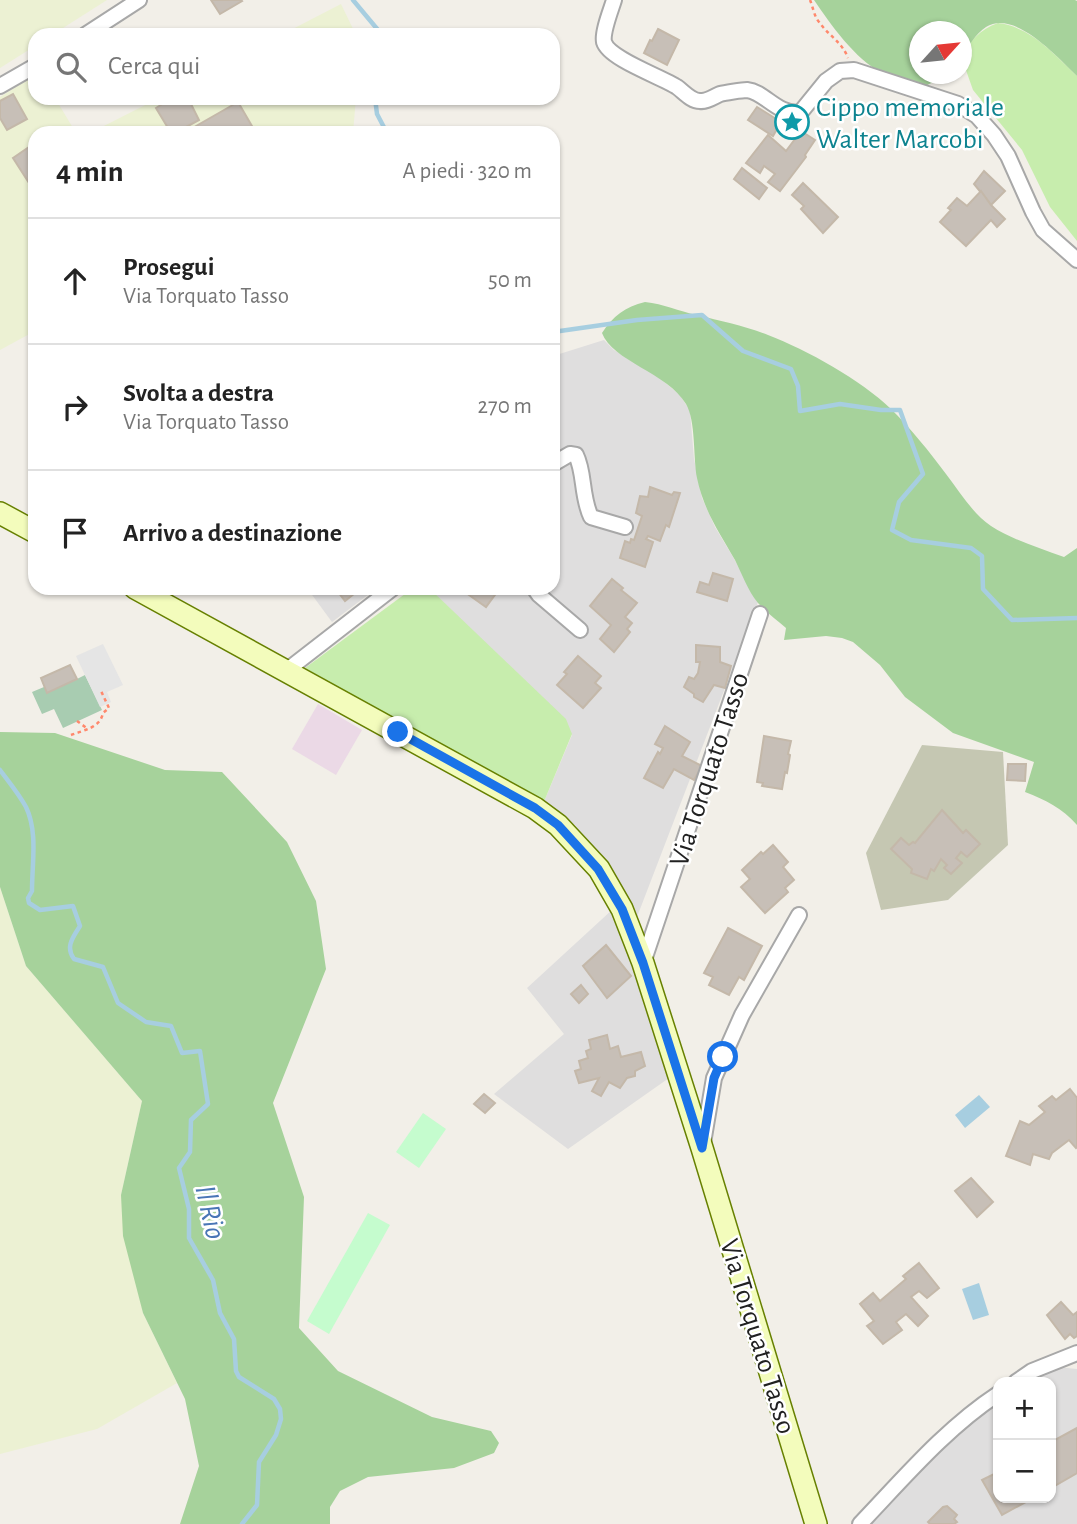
<!DOCTYPE html>
<html lang="it">
<head>
<meta charset="utf-8">
<style>
  body { margin:0; font-family:"Alegreya Sans",sans-serif; background:#f6f6f6; color:#222 }
  .controls { position:absolute; right:21px; bottom:21px; display:grid; overflow:hidden; border-radius:14px; box-shadow:0 2px 5px #0004 }
  .controls button { width:63px; height:63px; display:grid; place-items:center; padding:0; border:0; border-bottom:2px solid #e0e0e0; background:#fff; color:#222; font:35px sans-serif }
  .compass { position:absolute; left:909px; top:21px; width:63px; height:63px; border-radius:50%; background:#fff; box-shadow:0 2px 5px #0004; rotate:63deg }
  .stop { position:absolute; width:21px; height:21px; margin:-16px; border:5px solid #1a73e8; border-radius:50%; background:#fff }
  .stop.end { background:#1a73e8; border-color:#fff; box-shadow:0 2px 7px #0008 }
  .list { margin:0; padding:0; list-style:none }
  h2 { display:flex; justify-content:space-between; align-items:center; height:91px; margin:0; padding:0 28px; font-size:30px }
  h2 small { font-size:23px; font-weight:400; color:#767676 }
  .list li { display:grid; grid-template-columns:46px 1fr auto; gap:21px; align-items:center; box-sizing:border-box; height:126px; padding:0 28px; border-top:2px solid #e0e0e0 }
  .list b { display:block; font-size:26px; white-space:nowrap }
  .list p { margin:0; font-size:23px; white-space:nowrap; color:#767676 }
  .list em { font-size:23px; font-style:normal; color:#767676 }
  .icon { flex:none; width:38px; height:38px; fill:none; stroke:currentColor; stroke-width:2; stroke-linecap:round; stroke-linejoin:round }
  .map { position:relative; flex:none; width:1077px; height:1524px; overflow:hidden }
  .search { position:absolute; background:#fff; box-shadow:0 2px 5px #0004; left:28px; top:28px; width:532px; height:77px; display:flex; align-items:center; gap:18px; box-sizing:border-box; padding:0 24px; border-radius:21px; color:#767676; font-size:26px }
  .panel { position:absolute; background:#fff; box-shadow:0 2px 5px #0004; left:28px; top:126px; width:532px; height:469px; border-radius:21px }
  .map>svg:first-child { display:block }
</style>
</head>
<body>
<div class="map">
<svg width="1077" height="1524" viewBox="0 0 1077 1524">
  <rect width="100%" height="100%" fill="#f2efe8"/>
  <g fill="#dfdede">
    <polygon points="604,340 614,350 657,376 680,395 690,411 694,459 702,498 715,527 733,557 758,602 637,917 625,893 575,825 543,804 572,735 429,588 553,588 553,356"/>
    <polygon points="307,588 377,588 332,622"/>
    <polygon points="613,909 669,1078 568,1149 494,1094 564,1034 527,988"/>
    <polygon points="1057,1367 1077,1369 1077,1524 866,1524 931,1455 983,1412 998,1401 998,1498 1051,1498 1051,1382 1027,1382"/>
  </g>
  <polygon fill="#ebd9e6" points="318,704 362,730 336,775 292,749"/>
  <polygon fill="#c5c7b2" points="922,745 1003,752 1008,845 948,900 881,910 866,853"/>
  <g fill="#ecf1d3">
    <polygon points="0,0 107,0 52,35 35,35 35,46 0,68"/>
    <polygon points="341,4 356,35 281,35"/>
    <polygon points="35,75 35,98 55,98 76,133 35,133 35,331 0,350 0,97"/>
    <polygon points="159,98 356,98 353,133 90,133"/>
    <polygon points="0,887 26,966 142,1101 121,1195 143,1313 177,1383 97,1429 0,1454"/>
  </g>
  <g fill="#c7edad">
    <path d="M998 23C1031 27 1054 54 1077 76V241L1050 207 1022 150 973 90 962 59C967 42 981 29 998 23Z"/>
    <polygon points="413,588 429,588 566,719 572,734 543,804 305,668"/>
  </g>
  <g fill="#a6d29b">
    <path d="M814 0H1075L1077 1V76C1058 58 1015 9 986 27 976 34 968 46 962 56V32H920V74H947L942 78 925 86C911 82 895 80 882 73 855 59 831 25 814 0Z"/>
    <path d="M645 302C664 304 678 311 697 315 721 321 745 326 768 335 807 350 861 380 891 409 911 429 929 451 946 474 960 492 972 513 991 526 1013 540 1039 548 1064 557L1077 548V825C1062 808 1046 800 1025 792L1034 762 953 733 905 697 880 665 853 642 842 638 826 636 784 640 786 628C777 620 766 612 758 603 748 591 742 574 735 560 719 532 704 511 697 478 693 457 696 421 686 404 668 373 612 361 602 333 613 316 625 307 645 302Z"/>
    <polygon points="0,732 55,733 165,770 222,772 287,842 316,901 326,969 273,1103 304,1197 299,1328 338,1371 432,1417 491,1431 499,1443 494,1453 454,1468 368,1477 340,1491 330,1507 330,1524 180,1524 199,1466 185,1399 143,1313 123,1236 121,1195 142,1101 26,966 0,887"/>
  </g>
  <polygon fill="#a8ccb1" points="70,665 77,679 85,675 102,710 63,728 54,709 42,714 32,692 44,687 41,678"/>
  <g fill="#c5fcce">
    <polygon points="423,1113 446,1129 419,1168 396,1152"/>
    <polygon points="368,1213 390,1225 329,1334 307,1321"/>
  </g>
  <polygon fill="#e5e5e5" points="103,644 123,685 107,692 111,702 100,707 76,656"/>
  <g fill="#a7cee0">
    <polygon points="979,1095 990,1107 965,1128 955,1115"/>
    <polygon points="979,1283 989,1315 973,1320 962,1289"/>
  </g>
  <g fill="none" stroke-linecap="round" stroke-linejoin="round">
    <g stroke="#a7cee0" stroke-width="4.5">
      <polyline points="353,0 378,30 391,35"/>
      <polyline points="375,98 377,114 387,133"/>
      <polyline points="553,332 637,320 702,315 743,351 791,369 798,386 800,411 840,404 881,410 900,410 923,474 899,502 892,530 911,540 971,548 982,556 983,589 1012,620 1077,618"/>
      <path d="M0 770C9 782 19 794 26 807 38 832 32 863 32 891L28 898 29 903 40 910 73 906 80 926C73 937 65 947 74 959L103 967 118 1003 146 1022 171 1026 182 1053 200 1051 208 1104 191 1120 190 1152 179 1168 189 1209V1238L213 1280 220 1313 234 1339 236 1371 239 1377 274 1399 280 1409 281 1419 276 1435 259 1462 257 1505 242 1524"/>
    </g>
  </g>
  <g fill="#c7bfb7" stroke="#c4b8a9" stroke-width="2">
    <polygon points="211,0 241,0 242,1 220,14"/>
    <polygon points="658,29 679,40 667,65 644,53 650,40 652,41"/>
    <polygon points="13,94 27,119 7,130 0,118 0,101"/>
    <polygon points="172,98 188,98 199,120 175,133 171,133 156,108"/>
    <polygon points="238,102 256,133 184,133"/>
    <polygon points="757,107 781,122 773,136 748,120"/>
    <polygon points="801,131 815,140 805,155 806,157 780,191 768,182 775,174 764,166 760,173 746,163 768,135 786,151"/>
    <polygon points="35,143 35,183 31,186 13,158"/>
    <polygon points="742,168 767,188 759,199 734,179"/>
    <polygon points="984,171 1005,191 991,205 974,184"/>
    <polygon points="803,183 838,217 823,233 801,209 804,206 792,195"/>
    <polygon points="981,191 991,205 1005,219 997,227 991,220 966,246 940,222 951,210 948,208 957,198 967,206"/>
    <polygon points="650,487 672,495 674,492 680,493 669,527 666,525 660,541 648,536 646,539 653,542 645,567 620,558 625,541 630,543 631,539 634,540 642,516 636,513 640,496 648,497"/>
    <polygon points="713,573 733,579 727,601 697,592 700,582 709,585"/>
    <polygon points="612,579 623,588 621,590 637,603 625,617 632,623 627,629 630,632 614,652 600,639 611,625 590,606"/>
    <polygon points="329,588 355,588 353,590 355,593 345,601 335,588 332,591"/>
    <polygon points="463,588 500,588 486,607 462,590"/>
    <polygon points="696,645 720,647 720,662 731,666 725,688 714,685 703,702 694,697 694,694 684,687 689,677 694,679 698,673 700,662 696,662"/>
    <polygon points="578,656 601,676 595,683 601,688 583,708 557,685 567,674 564,672"/>
    <polygon points="70,665 77,679 47,693 41,678"/>
    <polygon points="665,726 690,742 682,756 702,766 694,780 674,769 663,788 644,778 658,752 660,754 663,748 655,744"/>
    <polygon points="764,736 791,741 788,754 790,755 787,773 785,772 782,789 762,786 763,783 757,782"/>
    <polygon points="1008,764 1026,764 1025,781 1007,780"/>
    <polygon points="942,810 963,833 966,830 980,844 967,857 961,852 956,858 962,863 951,874 944,868 947,865 941,859 934,871 931,869 927,879 911,873 912,869 891,849 901,838 909,845 913,842 915,843"/>
    <polygon points="773,845 788,862 783,867 794,880 785,888 788,892 765,913 741,887 750,879 742,870 761,852 763,854"/>
    <polygon points="728,928 762,946 744,980 739,977 729,995 709,985 713,977 704,973"/>
    <polygon points="606,945 631,976 607,998 583,966"/>
    <polygon points="581,985 588,994 579,1003 571,994"/>
    <polygon points="607,1035 610,1049 618,1046 621,1057 641,1052 645,1066 635,1071 635,1076 627,1078 620,1088 609,1082 601,1096 592,1091 599,1078 579,1083 575,1071 581,1069 579,1061 588,1058 586,1051 591,1049 589,1040"/>
    <polygon points="1070,1089 1077,1098 1077,1147 1076,1148 1069,1140 1052,1153 1049,1159 1033,1154 1030,1165 1006,1156 1020,1121 1029,1125 1045,1112 1039,1106 1052,1096 1056,1100"/>
    <polygon points="484,1094 495,1103 485,1113 474,1104"/>
    <polygon points="971,1178 993,1202 977,1217 955,1191"/>
    <polygon points="919,1263 939,1288 927,1298 919,1291 911,1297 928,1316 918,1326 906,1314 896,1322 902,1330 883,1344 867,1326 874,1321 860,1304 873,1293 880,1301 906,1279 903,1276"/>
    <polygon points="1061,1302 1073,1315 1077,1312 1077,1336 1074,1338 1070,1334 1065,1339 1047,1315"/>
    <polygon points="1077,1428 1077,1473 1051,1488 1051,1442"/>
    <polygon points="998,1472 998,1498 1033,1498 1002,1515 982,1480"/>
    <polygon points="947,1506 957,1515 954,1519 957,1522 954,1524 930,1524 928,1522 943,1507"/>
  </g>
  <g fill="none" stroke-linecap="round" stroke-linejoin="round">
    <g stroke="#a8a8a8" stroke-width="18">
      <g id="street">
        <path d="M614 0C611 10 602 32 604 42 609 59 662 77 677 87 684 92 691 101 700 101 707 102 713 97 720 94 724 93 742 90 747 90 765 92 776 114 800 113L826 81 840 71 854 70 958 104 977 116 994 135 1008 156 1033 212 1043 230 1077 260"/>
        <polyline points="85,35 139,0"/>
        <polyline points="0,86 35,66"/>
        <path d="M553 464 570 454 576 455C585 473 581 496 591 517L625 527"/>
        <polyline points="534,588 539,595 580,630"/>
        <polyline points="286,671 393,588"/>
        <polyline points="643,963 760,614"/>
        <polyline points="703,1143 714,1078 742,1015 799,915"/>
        <polyline points="1016,1382 1032,1371 1077,1353"/>
        <path d="M860 1524C903 1479 946 1428 998 1394"/>
      </g>
    </g>
    <g stroke="#678001" stroke-width="24">
      <g id="secondary">
        <polyline points="0,513 35,532"/>
        <polyline points="135,588 535,808 558,825 599,869 622,909 643,963 702,1148 816,1524"/>
      </g>
    </g>
    <g stroke="#ff886c" stroke-width="2.5" stroke-dasharray="3.5 3.5" stroke-linecap="butt">
      <path d="M810 0C813 7 814 16 819 22 828 35 842 42 848 58"/>
      <polyline points="77,721 88,729"/>
      <path d="M71 735C84 730 100 728 103 713L109 708 101 691"/>
    </g>
    <use href="#street" stroke="#fff" stroke-width="14"/>
    <use href="#secondary" stroke="#f3fcbc" stroke-width="21"/>
  </g>
  <g fill="none" stroke-linecap="round" stroke-linejoin="round">
    <polyline stroke="#1a73e8" stroke-width="9" points="398,732 535,808 558,825 598,869 622,909 643,963 702,1148 714,1078 723,1057"/>
  </g>
  <defs>
    <g id="sight-ring" transform="scale(1.75)"><circle r="9.5" fill="#fff" stroke="#0f9aa8" stroke-width="1.5"/><path d="M0-6L1.8-2.2L6-1.7L2.9 1.2L3.7 5.4L0 3.3L-3.7 5.4L-2.9 1.2L-6-1.7L-1.8-2.2Z" fill="#0f9aa8"/></g>
  </defs>
  <g fill-rule="evenodd">
    <use href="#sight-ring" x="792" y="122"/>
  </g>
  <g text-anchor="middle" stroke-width="5" stroke-linejoin="round" paint-order="stroke">
    <g font-size="28" fill="#0d838f" stroke="#fff" text-anchor="start">
      <text x="816" y="116">Cippo memoriale<tspan x="816" dy="32">Walter Marcobi</tspan></text>
    </g>
    <g font-size="28" fill="#212121" stroke="#fff">
      <text transform="translate(708 769) rotate(-72)" y="10">Via Torquato Tasso</text>
      <text transform="translate(759 1336) rotate(73)" y="10">Via Torquato Tasso</text>
    </g>
    <g font-size="30" font-style="italic" fill="#4976b6" stroke="#fff">
      <text transform="translate(211 1212) rotate(77)" y="10">Il Rio</text>
    </g>
  </g>
</svg>
<div class="controls">
<button>+</button>
<button>−</button>
</div>
<svg class="compass" viewBox="-18 -18 36 36"><path d="M0-13l5 13h-10z" fill="#e53935"/><path d="M0 13l5-13h-10z" fill="#767676"/></svg>
<div class="stop" style="left:723px;top:1057px"></div>
<div class="stop end" style="left:398px;top:732px"></div>
<div class="search"><svg class="icon" aria-label="search" viewBox="0 0 24 24"><circle cx="10" cy="10" r="6"/><path d="M15 15l6 6"/></svg>Cerca qui</div>
<section class="panel">
<h2>4 min<small>A piedi · 320 m</small></h2>
<ul class="list">
<li><svg class="icon" aria-label="ahead" viewBox="0 0 24 24"><path d="M12 20V5M6 11l6-6 6 6"/></svg><div><b>Prosegui</b><p>Via Torquato Tasso</p></div><em>50 m</em></li>
<li><svg class="icon" aria-label="right" viewBox="0 0 24 24"><path d="M7 20v-9h11M14 6l5 5-5 5"/></svg><div><b>Svolta a destra</b><p>Via Torquato Tasso</p></div><em>270 m</em></li>
<li><svg class="icon" aria-label="arrive" viewBox="0 0 24 24"><path d="M6 21V4h12l-3 4 3 4H6"/></svg><div><b>Arrivo a destinazione</b></div></li>
</ul>
</section>
</div>
</body>
</html>
